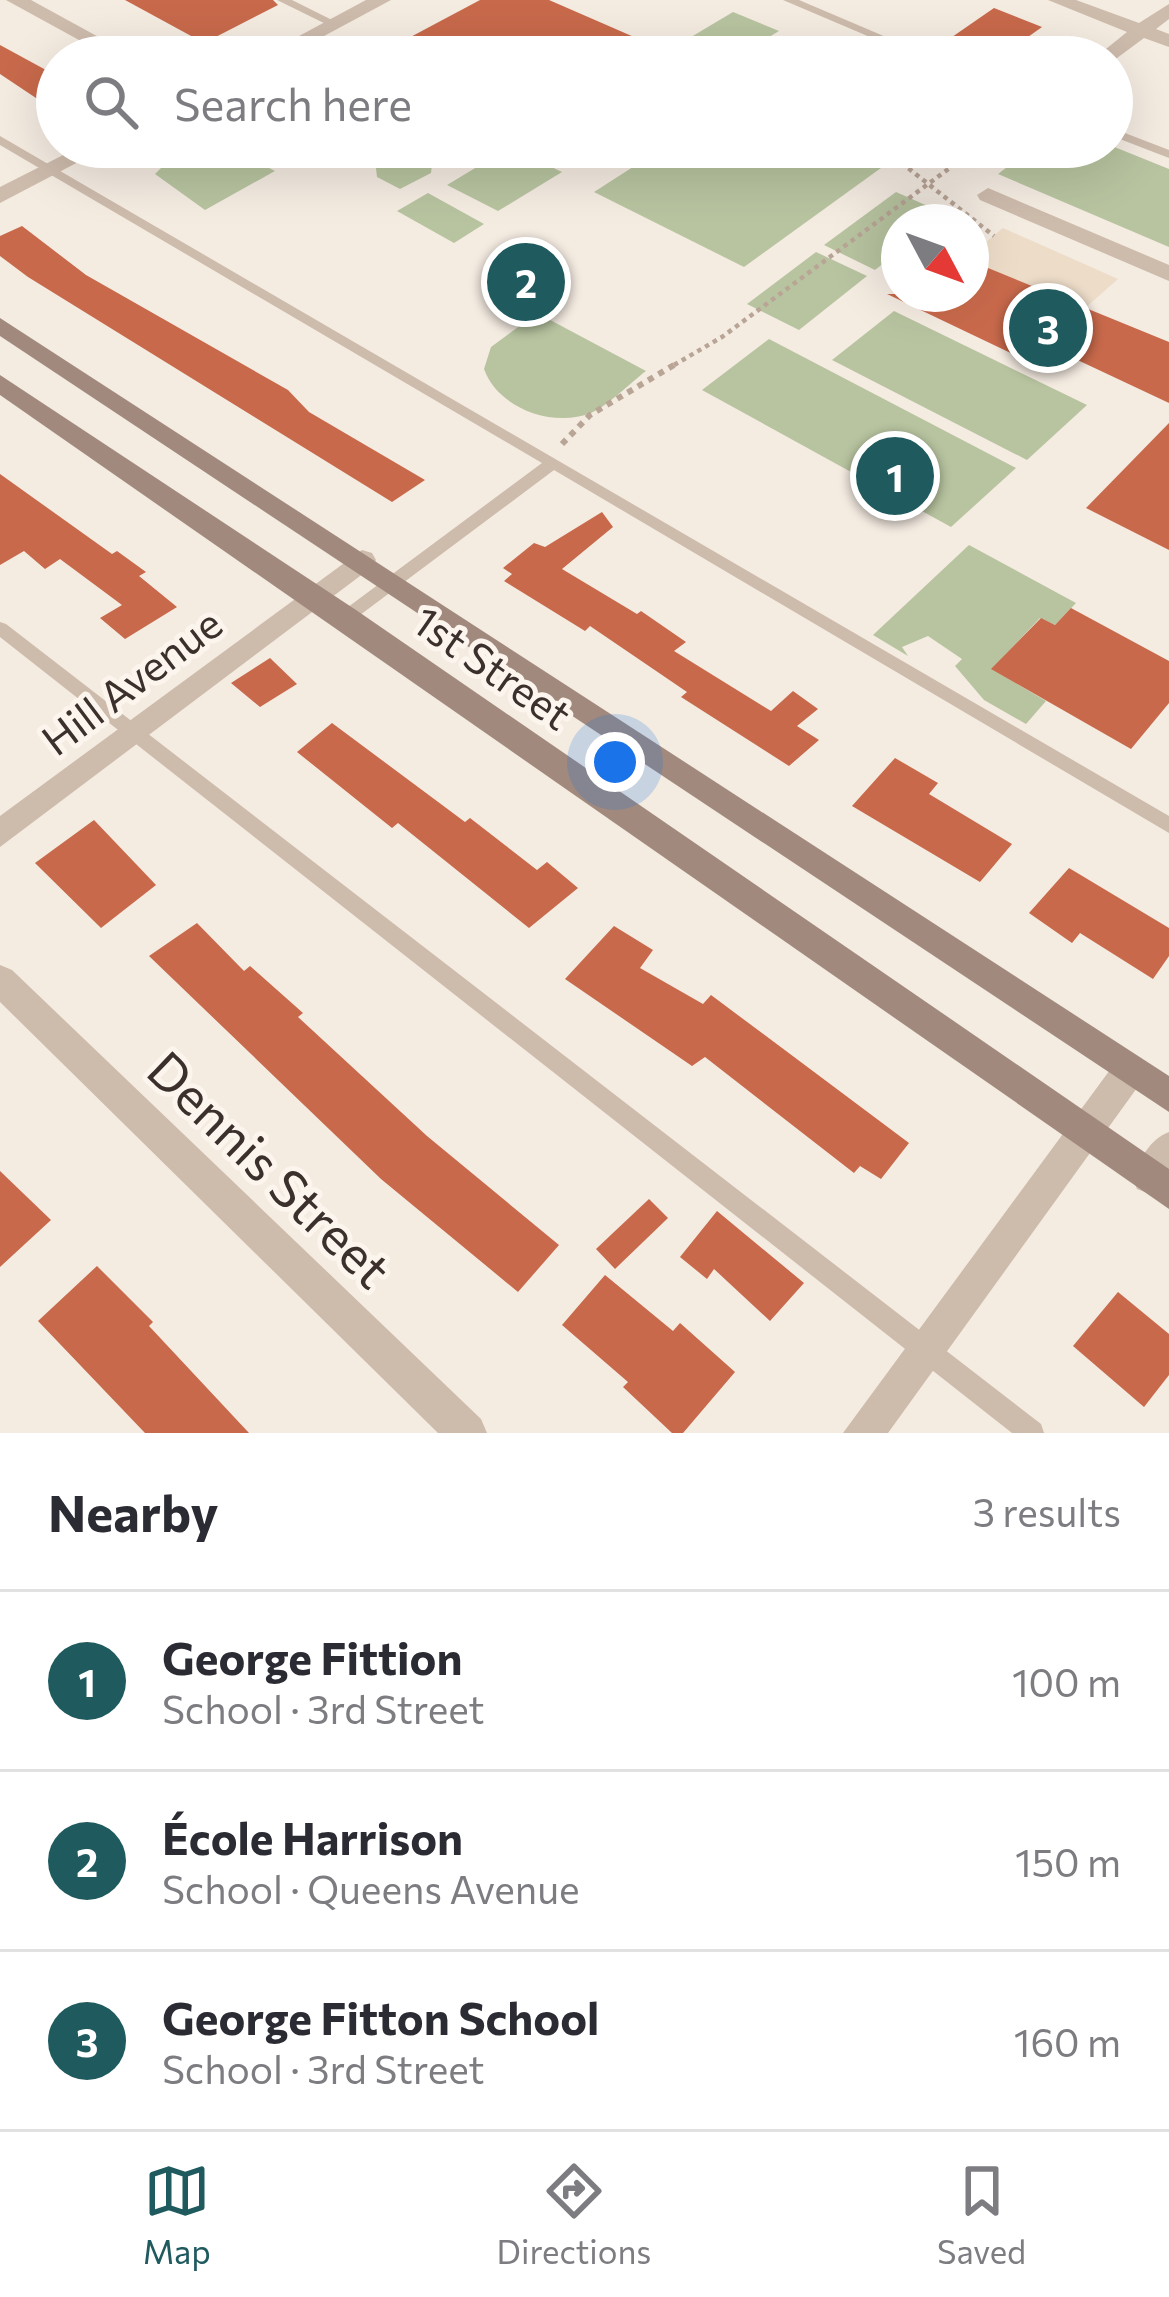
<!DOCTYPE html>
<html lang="en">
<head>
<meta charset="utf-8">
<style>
  body { margin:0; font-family:Commissioner,sans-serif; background:#f7f7f7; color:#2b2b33 }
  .compass { position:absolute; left:881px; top:204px; width:108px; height:108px; border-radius:50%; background:#fff; box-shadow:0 12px 48px #0002; rotate:131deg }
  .you { position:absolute; left:615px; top:762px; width:42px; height:42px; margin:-30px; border:9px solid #fff; border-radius:50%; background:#1a73e8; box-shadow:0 0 0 18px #1a73e833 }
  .badge { display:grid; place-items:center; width:78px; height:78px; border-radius:50%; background:#1f5a5e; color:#fff; font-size:39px; font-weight:700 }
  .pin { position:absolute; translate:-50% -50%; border:6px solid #fff; box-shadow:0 3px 12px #0006 }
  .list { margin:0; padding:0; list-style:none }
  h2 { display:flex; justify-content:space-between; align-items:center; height:156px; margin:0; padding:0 48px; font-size:51px }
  h2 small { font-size:39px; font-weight:400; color:#7c7c81 }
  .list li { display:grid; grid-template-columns:78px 1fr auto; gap:36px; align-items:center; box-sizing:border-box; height:180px; padding:0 48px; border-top:3px solid #e1e1e2 }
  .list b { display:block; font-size:45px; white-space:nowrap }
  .list p { margin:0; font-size:39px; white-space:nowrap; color:#7c7c81 }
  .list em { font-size:39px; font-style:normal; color:#7c7c81 }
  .icon { flex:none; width:66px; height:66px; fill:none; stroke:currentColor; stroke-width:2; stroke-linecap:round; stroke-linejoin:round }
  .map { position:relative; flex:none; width:1169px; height:1433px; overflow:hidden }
  .search { position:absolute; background:#fff; box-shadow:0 12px 48px #0002; left:36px; right:36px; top:36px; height:132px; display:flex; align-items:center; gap:30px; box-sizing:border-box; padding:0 42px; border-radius:66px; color:#7c7c81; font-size:45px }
  .sheet { height:696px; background:#fff }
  nav { display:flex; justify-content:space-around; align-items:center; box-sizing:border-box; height:168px; border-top:3px solid #e1e1e2; background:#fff; font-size:33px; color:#7c7c81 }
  nav a { display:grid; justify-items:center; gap:6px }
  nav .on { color:#1f5a5e }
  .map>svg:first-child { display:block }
</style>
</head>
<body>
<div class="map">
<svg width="1169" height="1433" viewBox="0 0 1169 1433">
  <rect width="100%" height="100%" fill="#f4ebe1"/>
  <g fill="#b8c4a0">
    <path d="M733 12 779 31C741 54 718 65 676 46Z"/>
    <polygon points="1112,146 1169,169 1169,247 998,174 1033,147"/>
    <polygon points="182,147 229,147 275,171 205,210 155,174"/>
    <polygon points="373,147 396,147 432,165 431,173 400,189 377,177 375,160 362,152"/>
    <polygon points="510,147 562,172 498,211 447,185"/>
    <polygon points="664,147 910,147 744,267 594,192"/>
    <polygon points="896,192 946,214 937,222 899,222 899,251 875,270 824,245"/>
    <polygon points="428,193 484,224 454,243 397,211"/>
    <polygon points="816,252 867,276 799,330 747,304"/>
    <polygon points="894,311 1087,405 1027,460 832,360"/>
    <path d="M537 313 646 371C630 383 609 405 591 413 552 428 498 408 484 369L491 347Z"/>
    <polygon points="769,339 1016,468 951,527 702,390"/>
    <polygon points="969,545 1076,603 1055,625 1040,618 992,669 1046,701 1026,724 984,700 955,666 962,659 928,636 902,647 908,656 873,635"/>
  </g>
  <polygon fill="#ecdcc8" points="1003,228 1118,279 1085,308 971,261 971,245 979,248"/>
  <g fill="#c8694b">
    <polygon points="125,0 273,0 278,5 204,43"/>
    <polygon points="480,0 549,0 680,57 373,57"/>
    <polygon points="994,8 1042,27 1000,57 966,57 939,46"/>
    <polygon points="0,45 57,76 57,112 0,74"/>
    <polygon points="22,226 86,275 288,390 309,412 425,480 392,502 28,277 0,256 0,236"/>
    <polygon points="971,261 1169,342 1169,403 1052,348 1034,364 887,294 971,294"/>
    <polygon points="1169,423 1169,550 1086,508"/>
    <polygon points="0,474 112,554 117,551 146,572 139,576 177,607 125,639 100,618 122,605 60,559 45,569 24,551 0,565"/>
    <polygon points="602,512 613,527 562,569 637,614 641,611 686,642 674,651 771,711 793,691 818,709 797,726 819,740 789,766 681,697 687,692 590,626 585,631 504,581 512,574 503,568 534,543 545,547"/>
    <polygon points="1071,608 1169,661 1169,703 1131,749 991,669 1041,618 1055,625"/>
    <polygon points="270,658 297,684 260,707 231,683"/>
    <polygon points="332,723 465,822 470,818 537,870 547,862 578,888 529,928 398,823 392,828 297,752"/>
    <polygon points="895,758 938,783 929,794 1012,844 980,882 852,806"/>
    <polygon points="94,820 156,885 101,928 35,863"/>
    <polygon points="1069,868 1169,928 1169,956 1153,979 1080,933 1072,943 1029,913"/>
    <polygon points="197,923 244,971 250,966 303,1013 298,1017 427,1136 559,1245 518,1292 381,1179 149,956"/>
    <polygon points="614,926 653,950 640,968 703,1004 711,995 909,1143 881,1179 860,1166 854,1173 705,1057 692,1066 565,979"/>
    <polygon points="0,1171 51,1220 0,1267"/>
    <polygon points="649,1199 668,1218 615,1269 596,1249"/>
    <polygon points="717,1211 804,1283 770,1321 714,1269 707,1279 680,1257"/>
    <polygon points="97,1266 153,1322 149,1326 249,1433 145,1433 38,1321"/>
    <polygon points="605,1275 673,1331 680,1323 735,1372 683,1433 672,1433 623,1387 628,1382 562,1325"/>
    <polygon points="1118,1292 1169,1334 1169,1375 1144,1407 1073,1346"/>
  </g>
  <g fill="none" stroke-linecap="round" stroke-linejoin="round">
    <g stroke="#b9a596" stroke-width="4.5" stroke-dasharray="4.5 4.5" stroke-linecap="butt">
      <polyline points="682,51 694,57"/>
      <polyline points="869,147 903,164 994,236"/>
      <polyline points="674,365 722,337 978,147"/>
    </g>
    <polyline stroke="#b9a596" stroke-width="6" stroke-dasharray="6 6" stroke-linecap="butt" points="562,444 590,415 679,362"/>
    <g fill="#cdbbac" fill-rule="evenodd">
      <polygon points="277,0 292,0 340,24 330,26"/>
      <polygon points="783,0 799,0 933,57 917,57"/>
      <polygon points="1112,128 1169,150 1169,158 1112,136"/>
      <polygon points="0,136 1169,816 1169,833 554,470 352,621 340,621 337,617 340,613 542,463 0,145"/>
      <polygon points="0,622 6,624 1041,1424 1044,1433 1012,1433 0,637"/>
    </g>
    <g fill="#cdbbac" fill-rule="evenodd">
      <polygon points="6,0 31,0 135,57 110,57"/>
      <polygon points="366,0 391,0 285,57 260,57"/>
      <polygon points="1048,0 1076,0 1139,23 1169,4 1169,19 1156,29 1169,34 1169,47 1144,38 1113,61 1112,57 1096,57 1127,32"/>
      <polygon points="79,147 107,147 0,203 0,187"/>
      <polygon points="988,188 1169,265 1169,281 980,200 977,195"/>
      <polygon points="362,550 372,553 376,560 372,567 0,847 0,816"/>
      <polygon points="0,965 12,970 481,1419 487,1433 438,1433 0,1002"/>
      <polygon points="1130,1054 1142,1059 1148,1070 1142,1081 888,1433 843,1433 1118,1059"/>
      <path d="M1169 1132V1180L1150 1194 1137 1189 1132 1177C1140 1159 1150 1139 1169 1132Z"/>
    </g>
    <g fill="#a18a7d" fill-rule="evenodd">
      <polygon points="0,318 1169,1076 1169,1112 0,336"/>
      <polygon points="0,375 356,610 1169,1169 1169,1209 0,395"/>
    </g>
  </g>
  <g text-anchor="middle" stroke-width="10" stroke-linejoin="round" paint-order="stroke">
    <g font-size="42" fill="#3b302b" stroke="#fbf5ee">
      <text transform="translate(492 668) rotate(35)" y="15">1st Street</text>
      <text transform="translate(132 682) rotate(-37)" y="15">Hill Avenue</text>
    </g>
    <g font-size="51" fill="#3b302b" stroke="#fbf5ee">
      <text transform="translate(269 1170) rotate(44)" y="18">Dennis Street</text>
    </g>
  </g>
</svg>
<svg class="compass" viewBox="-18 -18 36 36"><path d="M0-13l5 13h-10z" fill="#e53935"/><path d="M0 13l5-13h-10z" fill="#7c7c81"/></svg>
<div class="you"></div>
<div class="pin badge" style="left:895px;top:476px">1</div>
<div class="pin badge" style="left:526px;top:282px">2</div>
<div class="pin badge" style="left:1048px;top:328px">3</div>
<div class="search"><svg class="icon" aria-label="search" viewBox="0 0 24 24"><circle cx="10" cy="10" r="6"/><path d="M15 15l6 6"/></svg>Search here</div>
</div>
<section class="sheet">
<h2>Nearby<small>3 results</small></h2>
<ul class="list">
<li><span class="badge">1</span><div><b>George Fittion</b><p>School · 3rd Street</p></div><em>100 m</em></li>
<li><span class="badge">2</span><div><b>École Harrison</b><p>School · Queens Avenue</p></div><em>150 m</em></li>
<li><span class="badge">3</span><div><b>George Fitton School</b><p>School · 3rd Street</p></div><em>160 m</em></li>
</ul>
</section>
<nav>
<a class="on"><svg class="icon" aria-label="map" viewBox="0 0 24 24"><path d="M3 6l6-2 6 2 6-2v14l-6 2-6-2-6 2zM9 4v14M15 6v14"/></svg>Map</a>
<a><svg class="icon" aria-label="directions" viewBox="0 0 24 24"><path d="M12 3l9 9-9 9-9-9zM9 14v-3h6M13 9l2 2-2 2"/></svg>Directions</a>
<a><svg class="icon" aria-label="saved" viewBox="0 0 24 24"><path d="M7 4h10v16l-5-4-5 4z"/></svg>Saved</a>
</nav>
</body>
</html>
